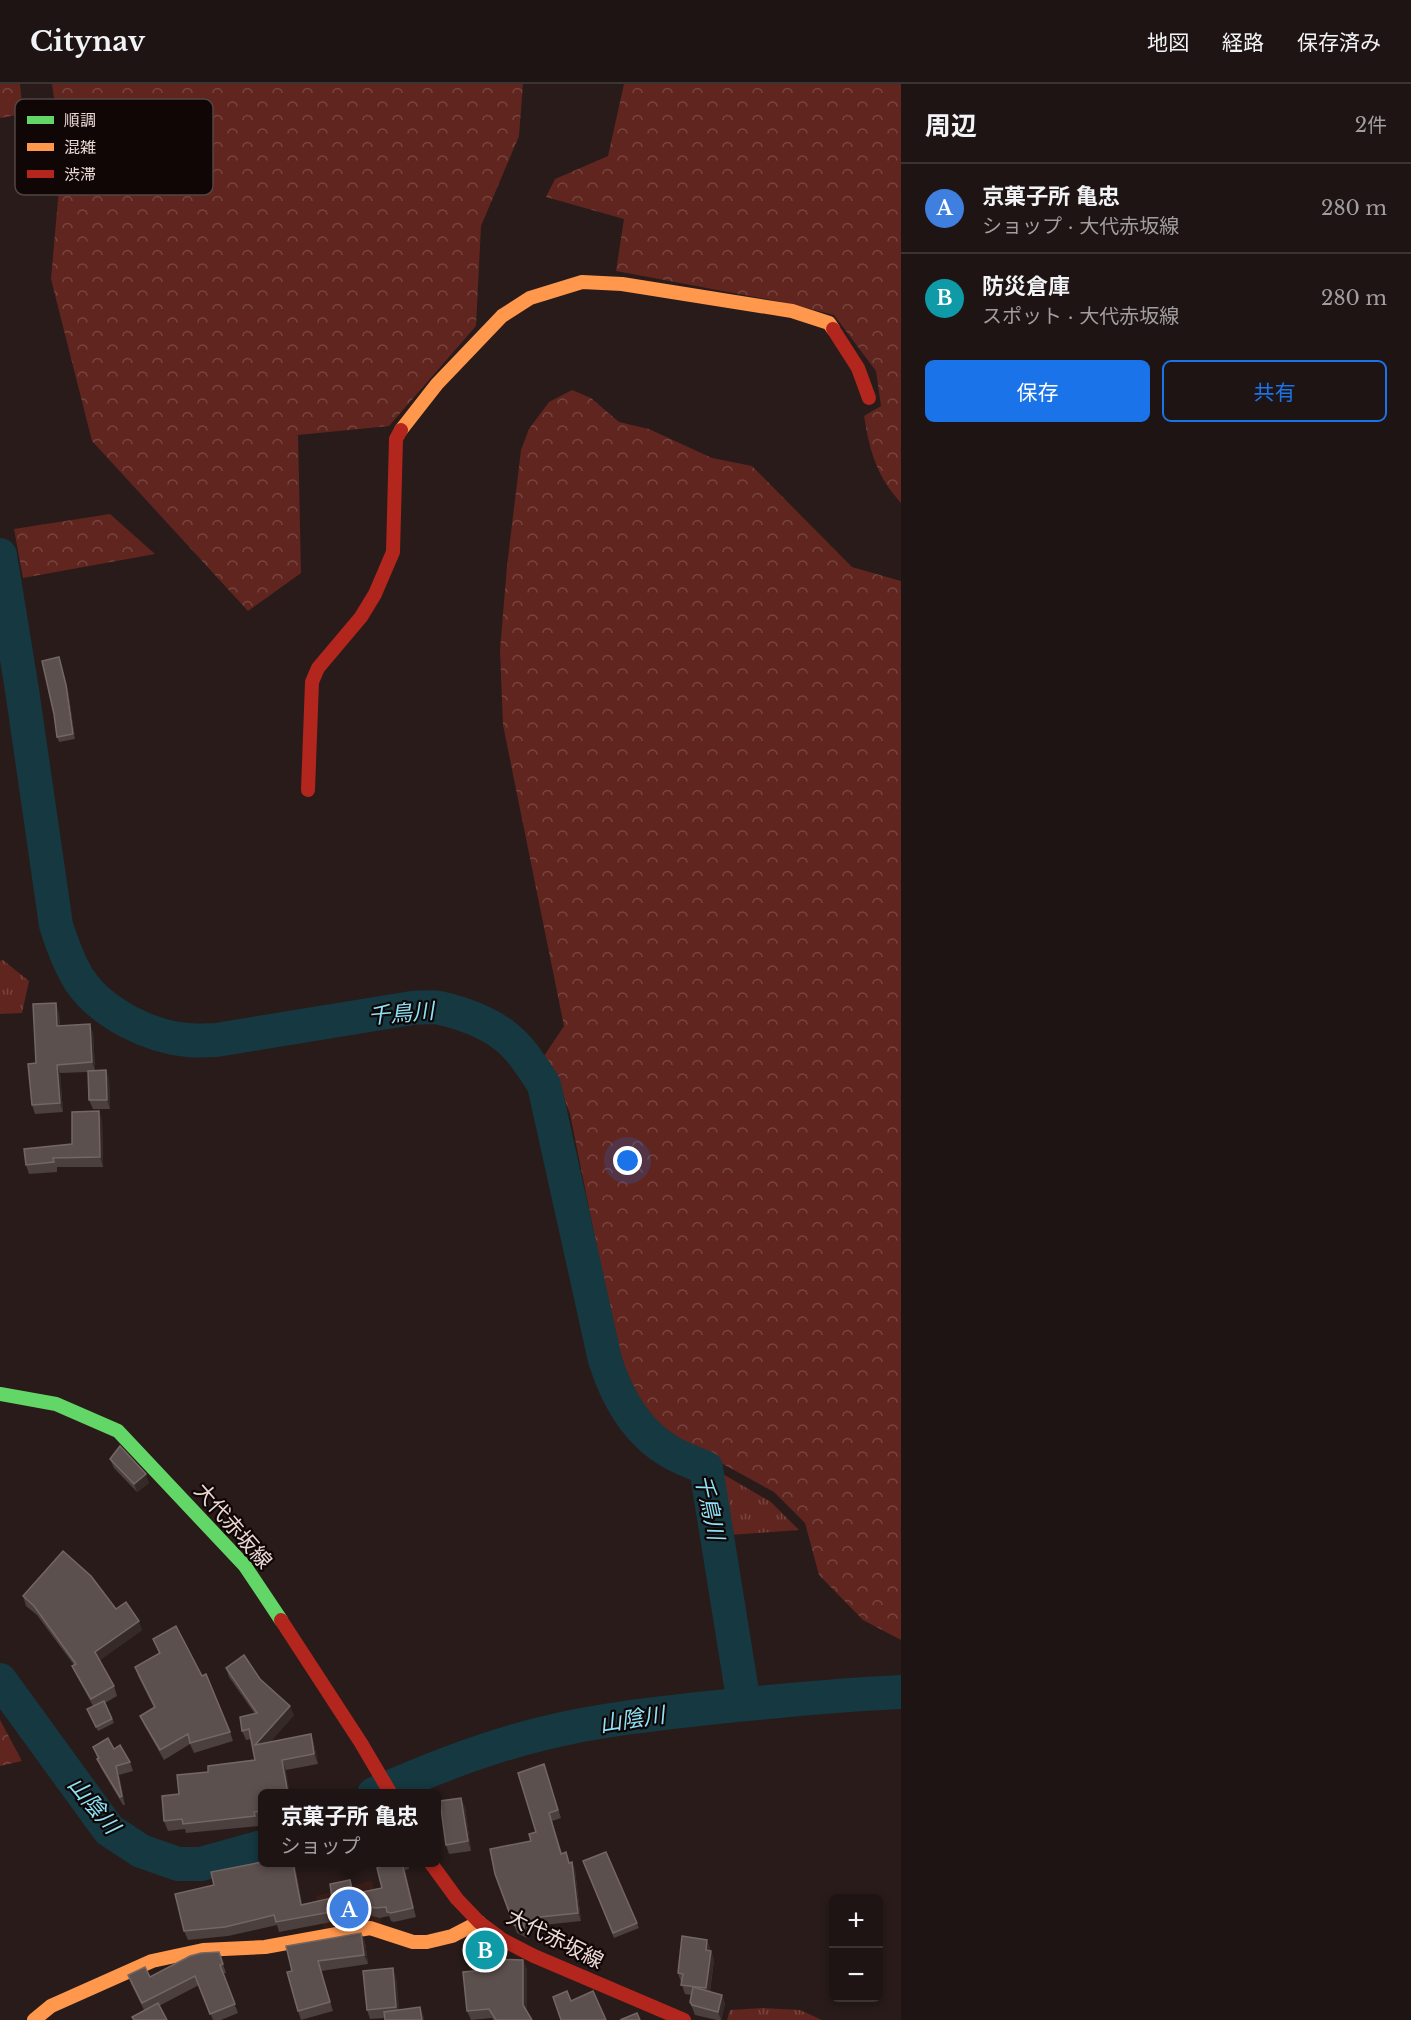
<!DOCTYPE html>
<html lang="ja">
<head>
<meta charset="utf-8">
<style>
  body { margin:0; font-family:"Libre Baskerville","Noto Sans JP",serif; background:#261d1c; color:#f1f3f6 }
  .controls { position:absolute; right:18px; bottom:18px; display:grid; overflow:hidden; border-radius:9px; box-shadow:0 3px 9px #0003 }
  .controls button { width:54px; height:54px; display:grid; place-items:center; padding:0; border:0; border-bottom:2px solid #3c3333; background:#1e1413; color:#f1f3f6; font:30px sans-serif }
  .you { position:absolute; left:628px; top:1077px; width:21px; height:21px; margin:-15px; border:4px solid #fff; border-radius:50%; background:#1a73e8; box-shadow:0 0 0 9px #1a73e833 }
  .badge { display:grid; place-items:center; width:39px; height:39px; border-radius:50%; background:#1a73e8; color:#fff; font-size:20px; font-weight:700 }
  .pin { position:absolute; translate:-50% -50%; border:3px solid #fff; box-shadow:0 2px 6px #0006 }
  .popup { position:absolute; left:258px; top:1705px; width:183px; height:78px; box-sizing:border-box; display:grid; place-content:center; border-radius:9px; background:#1e1413; filter:drop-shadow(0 2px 4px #0005); font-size:20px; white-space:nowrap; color:#a19ea0 }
  .popup b { font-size:22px; color:#f1f3f6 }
  .popup::after { content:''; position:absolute; left:50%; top:100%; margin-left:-12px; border:12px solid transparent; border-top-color:#1e1413 }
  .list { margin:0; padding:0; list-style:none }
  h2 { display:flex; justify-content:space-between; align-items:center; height:78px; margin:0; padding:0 24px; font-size:26px }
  h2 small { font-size:20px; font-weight:400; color:#a19ea0 }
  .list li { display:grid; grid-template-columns:39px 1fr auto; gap:18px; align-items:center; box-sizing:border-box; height:90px; padding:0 24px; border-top:2px solid #3c3333 }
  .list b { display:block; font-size:22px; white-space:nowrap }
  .list p { margin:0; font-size:20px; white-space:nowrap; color:#a19ea0 }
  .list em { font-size:20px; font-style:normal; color:#a19ea0 }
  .actions { display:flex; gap:12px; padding:18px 24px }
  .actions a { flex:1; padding:14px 0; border:2px solid #1a73e8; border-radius:9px; text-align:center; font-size:21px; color:#1a73e8 }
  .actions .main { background:#1a73e8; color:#fff }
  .map { position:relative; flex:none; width:901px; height:1936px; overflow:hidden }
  header { display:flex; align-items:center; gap:36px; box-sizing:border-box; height:84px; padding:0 30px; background:#1e1413; border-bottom:2px solid #3c3333 }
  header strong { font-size:28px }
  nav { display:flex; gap:33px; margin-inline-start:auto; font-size:21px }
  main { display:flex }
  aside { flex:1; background:#1e1413 }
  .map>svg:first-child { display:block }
</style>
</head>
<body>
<header>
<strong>Citynav</strong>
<nav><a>地図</a><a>経路</a><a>保存済み</a></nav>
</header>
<main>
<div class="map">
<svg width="901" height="1936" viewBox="0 0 901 1936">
  <defs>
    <pattern id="grass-tufts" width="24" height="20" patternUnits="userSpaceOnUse" patternTransform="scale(1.5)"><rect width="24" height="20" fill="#61251f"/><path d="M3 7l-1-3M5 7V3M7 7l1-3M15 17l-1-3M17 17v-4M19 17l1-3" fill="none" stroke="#78443f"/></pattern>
    <pattern id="forest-crowns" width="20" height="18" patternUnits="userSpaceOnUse" patternTransform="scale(1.5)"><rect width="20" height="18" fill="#61251f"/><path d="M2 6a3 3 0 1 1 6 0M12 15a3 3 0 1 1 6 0" fill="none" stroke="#78443f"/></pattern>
  </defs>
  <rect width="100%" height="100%" fill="#281b19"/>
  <polygon fill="#391d19" points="372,1796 382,1842 324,1846 316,1812"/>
  <g fill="url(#grass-tufts)">
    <polygon points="3,876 29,897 22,929 0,930 0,877"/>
    <polygon points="716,1386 771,1418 799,1446 730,1451"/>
    <polygon points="762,1924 800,1926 822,1936 727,1936 730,1926"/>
  </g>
  <g fill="url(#forest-crowns)">
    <polygon points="0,0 20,0 23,30 0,34"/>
    <polygon points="52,0 523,0 519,52 481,142 476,242 389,342 298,351 301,489 248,527 92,357 51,195 62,71"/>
    <path d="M624 0H901V419C876 391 870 368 864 332L881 322 876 287 834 231 787 219 616 187 624 135 546 113 555 95 608 72Z"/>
    <polygon points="572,306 591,314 619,338 649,345 712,374 752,382 852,483 901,497 901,1556 863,1536 819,1491 805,1439 774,1408 670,1351 645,1327 630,1305 621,1283 570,1030 558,998 544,972 564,942 503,641 500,566 507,482 521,366 529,345 549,318"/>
    <polygon points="110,430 155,470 23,494 14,445"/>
    <polygon points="0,1636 22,1677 0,1682"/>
  </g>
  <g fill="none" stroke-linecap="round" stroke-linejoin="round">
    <g stroke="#153841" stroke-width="34">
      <path d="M0 471 22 606 56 841C62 860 69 880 80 897 102 929 149 953 188 956 197 957 207 956 216 956L412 924C421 924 431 922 440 924 466 930 495 941 514 960 526 972 535 987 544 1001L605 1276C617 1314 636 1349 672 1369 683 1375 695 1379 706 1384L744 1620"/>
      <polyline points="0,1596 109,1746 141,1767 178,1780 201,1780 262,1763"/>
      <path d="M374 1710C428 1686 483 1664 541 1650 592 1637 645 1631 698 1625 765 1618 833 1611 901 1608"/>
    </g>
    <polyline stroke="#63d668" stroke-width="14" points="0,1310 56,1320 118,1347 245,1482 281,1536"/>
    <g stroke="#ff974d" stroke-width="14">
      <polyline points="401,346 437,300 502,232 530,214 582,198 622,200 792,227 829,239 833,245"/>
      <polyline points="34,1936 51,1922 152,1877 203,1866 265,1863 370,1844 413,1858 427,1858 452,1852 479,1838"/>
    </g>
    <g stroke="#b3261e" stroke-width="14">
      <polyline points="833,245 858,284 869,314"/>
      <polyline points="308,706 312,598 318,584 361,533 375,510 393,468 396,355 401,346"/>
      <polyline points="281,1536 361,1659 391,1710"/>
      <polyline points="430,1778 457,1815 479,1838 503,1856 534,1872 684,1936"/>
    </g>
  </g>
  <g fill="#4b403d">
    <polygon points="59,573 68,606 75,655 59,658 57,653"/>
    <polygon points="59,928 60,942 93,949 95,986 106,986 109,995 110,1025 93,1025 89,1016 88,988 60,989 63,1028 35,1030 32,1021 36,979"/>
    <polygon points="102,1036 103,1083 57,1083 57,1088 29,1090 26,1081 72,1060"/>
    <polygon points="110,1375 149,1399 137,1408 114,1384"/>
    <polygon points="23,1512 116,1525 142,1546 100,1576 114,1602 117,1612 105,1619 114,1639 98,1647 87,1625 93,1622 76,1591 72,1582 74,1581 37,1531 26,1522"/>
    <polygon points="153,1555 230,1648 233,1657 194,1669 190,1660 164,1676 144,1641 140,1632 154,1624 138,1592 135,1583 159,1570"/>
    <polygon points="226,1584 260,1595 294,1631 270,1658 311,1650 314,1660 318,1680 286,1686 262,1710 262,1737 258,1738 258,1742 186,1749 185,1745 168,1747 164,1737 179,1710 208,1688 255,1676 251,1655 246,1656 242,1647 255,1630 229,1593"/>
    <polygon points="93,1663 114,1665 130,1678 133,1687 119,1691 125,1721 123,1721 101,1684"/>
    <polygon points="544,1680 561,1734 552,1737 562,1769 569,1779 572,1778 575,1786 581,1837 543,1841 528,1847 527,1845 527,1854 517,1849 495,1790 531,1757 536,1748"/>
    <polygon points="465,1723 471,1767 449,1770 446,1761"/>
    <polygon points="606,1768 639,1844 614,1854 583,1777"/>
    <polygon points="379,1779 408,1779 409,1785 405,1786 416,1833 394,1838 391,1837 389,1832 380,1834 368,1831 279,1848 277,1841 228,1852 188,1856 184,1847 295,1782 302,1820 332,1814 350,1796 354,1810 382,1804"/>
    <polygon points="361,1849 365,1858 368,1880 321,1887 333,1927 301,1936 298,1927 292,1887"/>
    <polygon points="707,1856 714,1876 710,1908 722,1911 725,1920 721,1936 717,1936 695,1931 690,1918 691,1911 685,1910 678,1889"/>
    <polygon points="219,1868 226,1889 223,1890 238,1929 221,1936 213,1936 199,1901 159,1922 167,1936 133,1936 132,1933 144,1926 131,1900 128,1891 150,1893"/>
    <polygon points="488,1875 527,1885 527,1927 532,1936 493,1936 492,1934 471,1936 467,1927 491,1885"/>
    <polygon points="396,1894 399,1926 424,1933 424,1936 385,1936 385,1934 370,1935 367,1926"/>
  </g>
  <g fill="#362a28">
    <polygon points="59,573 68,606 75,655 73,650"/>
    <polygon points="56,919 59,928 60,951 57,942"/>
    <polygon points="90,940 93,949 95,987 92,978"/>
    <polygon points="57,981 60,989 63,1028 60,1019"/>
    <polygon points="106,986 109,995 110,1025 107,1016"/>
    <polygon points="99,1027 102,1036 103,1083 100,1073"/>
    <polygon points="146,1390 149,1399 137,1408 134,1400"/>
    <polygon points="139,1537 142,1546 99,1577 95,1568"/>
    <polygon points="290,1622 294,1631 259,1671 255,1661"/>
    <polygon points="311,1650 314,1660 318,1680 314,1670"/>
    <polygon points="282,1676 286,1686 290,1710 288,1710"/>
    <polygon points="116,1682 119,1691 125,1721 122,1712"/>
    <polygon points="461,1714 465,1723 471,1767 468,1757"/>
    <polygon points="572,1778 575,1786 581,1837 578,1829"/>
    <polygon points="293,1779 294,1779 295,1782 304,1830 301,1821"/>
    <polygon points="402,1779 405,1786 416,1833 413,1824"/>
    <polygon points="524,1836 527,1845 527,1854 524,1846"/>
    <polygon points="361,1849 365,1858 368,1880 364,1871"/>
    <polygon points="707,1856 710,1865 709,1876 706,1866"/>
    <polygon points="711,1867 714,1876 709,1913 706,1904"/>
    <polygon points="523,1876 527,1885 527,1930 523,1921"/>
    <polygon points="393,1884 396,1894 400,1932 396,1923"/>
    <polygon points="722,1911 725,1920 721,1936 718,1928"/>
    <polygon points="420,1923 424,1933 424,1936 422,1936"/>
  </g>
  <g fill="#5c504e" stroke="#736663" stroke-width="1.5">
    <polygon points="59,573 66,601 73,650 57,653 54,630 42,577"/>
    <polygon points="56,919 57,942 90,940 92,978 57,981 60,1019 32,1021 28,980 36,979 33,920"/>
    <polygon points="106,986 107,1016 89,1016 88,987"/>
    <polygon points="99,1027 100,1073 53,1074 54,1078 26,1081 24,1065 72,1060 72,1028"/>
    <polygon points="120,1362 146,1390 134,1400 110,1375"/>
    <polygon points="63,1467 91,1492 116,1525 126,1518 139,1537 95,1568 114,1602 91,1615 72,1582 76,1580 34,1522 23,1512"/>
    <polygon points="176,1542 202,1592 206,1590 230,1648 190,1659 188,1650 160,1666 140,1632 155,1623 135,1583 160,1569 153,1555"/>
    <polygon points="244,1571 260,1595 290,1622 255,1661 311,1650 314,1670 282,1676 288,1710 262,1710 262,1727 254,1728 255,1732 183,1740 182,1735 164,1737 162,1712 179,1710 177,1691 208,1688 208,1682 255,1676 249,1645 242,1647 240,1633 257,1629 226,1584"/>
    <polygon points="104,1617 112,1635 96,1643 87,1625"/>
    <polygon points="108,1654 114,1665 120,1661 130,1678 116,1682 122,1712 120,1713 97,1675 99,1674 93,1663"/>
    <polygon points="544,1680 558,1726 549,1729 561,1770 566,1768 569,1779 572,1778 578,1829 540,1833 525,1839 524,1836 524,1846 514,1841 495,1790 490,1765 531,1757 529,1750 536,1748 518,1689"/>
    <polygon points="461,1714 468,1757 446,1761 440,1717"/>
    <polygon points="606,1768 637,1839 613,1849 583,1777"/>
    <polygon points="262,1778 293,1779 301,1821 332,1814 330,1800 350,1796 353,1810 382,1804 377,1784 380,1783 379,1779 402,1779 413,1824 391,1829 387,1828 386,1823 376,1824 364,1822 276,1838 274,1831 225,1843 184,1847 175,1810 214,1801 211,1788"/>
    <polygon points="361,1849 364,1871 318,1877 330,1918 298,1927 287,1888 292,1887 286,1862"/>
    <polygon points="682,1852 707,1856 706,1866 711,1867 706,1904 681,1901 683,1890 678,1889"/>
    <polygon points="219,1868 223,1880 220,1881 235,1920 210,1930 195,1892 142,1919 128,1891 145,1883 150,1893 190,1872 201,1869"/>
    <polygon points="488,1875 523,1876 523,1921 532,1936 496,1936 489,1925 467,1927 463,1888 494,1885"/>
    <polygon points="393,1884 396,1923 367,1926 363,1887"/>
    <polygon points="693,1903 722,1911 718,1928 692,1921 690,1918"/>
    <polygon points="567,1907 571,1917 593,1907 606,1936 561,1936 553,1913"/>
    <polygon points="158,1919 167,1936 134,1936 132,1933"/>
    <polygon points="420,1923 422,1936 385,1936 384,1928"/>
    <polygon points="637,1929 640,1936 620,1936"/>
  </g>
  <g text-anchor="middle" stroke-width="4.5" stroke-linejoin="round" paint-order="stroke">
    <g font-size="21" fill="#ebd9d6" stroke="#0f0605">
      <text transform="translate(233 1442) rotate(49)" y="7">大代赤坂線</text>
      <text transform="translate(555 1855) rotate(27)" y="7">大代赤坂線</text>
    </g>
    <g font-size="22" font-style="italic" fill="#8de4fa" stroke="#0f0605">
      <text transform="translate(401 929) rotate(-5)" y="8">千鳥川</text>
      <text transform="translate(710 1423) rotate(78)" y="8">千鳥川</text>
      <text transform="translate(632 1635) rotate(-9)" y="8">山陰川</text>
      <text transform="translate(94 1721) rotate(50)" y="8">山陰川</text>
    </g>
  </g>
  <rect x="15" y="15" width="198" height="96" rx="9" fill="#0f0605" stroke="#514544" stroke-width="1.5"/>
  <rect x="27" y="32" width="27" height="8" fill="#63d668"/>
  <rect x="27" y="59" width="27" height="8" fill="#ff974d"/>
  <rect x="27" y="86" width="27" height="8" fill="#b3261e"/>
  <g font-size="16" fill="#ebd9d6">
    <text x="64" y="42">順調</text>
    <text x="64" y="69">混雑</text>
    <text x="64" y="96">渋滞</text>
  </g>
</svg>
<div class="controls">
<button>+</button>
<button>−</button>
</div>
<div class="you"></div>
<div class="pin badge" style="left:349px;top:1825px;background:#3f7fe0">A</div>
<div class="popup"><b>京菓子所 亀忠</b>ショップ</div>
<div class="pin badge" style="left:485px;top:1866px;background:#0f9aa8">B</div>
</div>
<aside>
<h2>周辺<small>2件</small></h2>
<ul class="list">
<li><span class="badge" style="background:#3f7fe0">A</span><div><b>京菓子所 亀忠</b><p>ショップ · 大代赤坂線</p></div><em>280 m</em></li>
<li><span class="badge" style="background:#0f9aa8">B</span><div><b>防災倉庫</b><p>スポット · 大代赤坂線</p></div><em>280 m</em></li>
</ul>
<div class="actions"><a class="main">保存</a><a>共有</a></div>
</aside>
</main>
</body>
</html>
